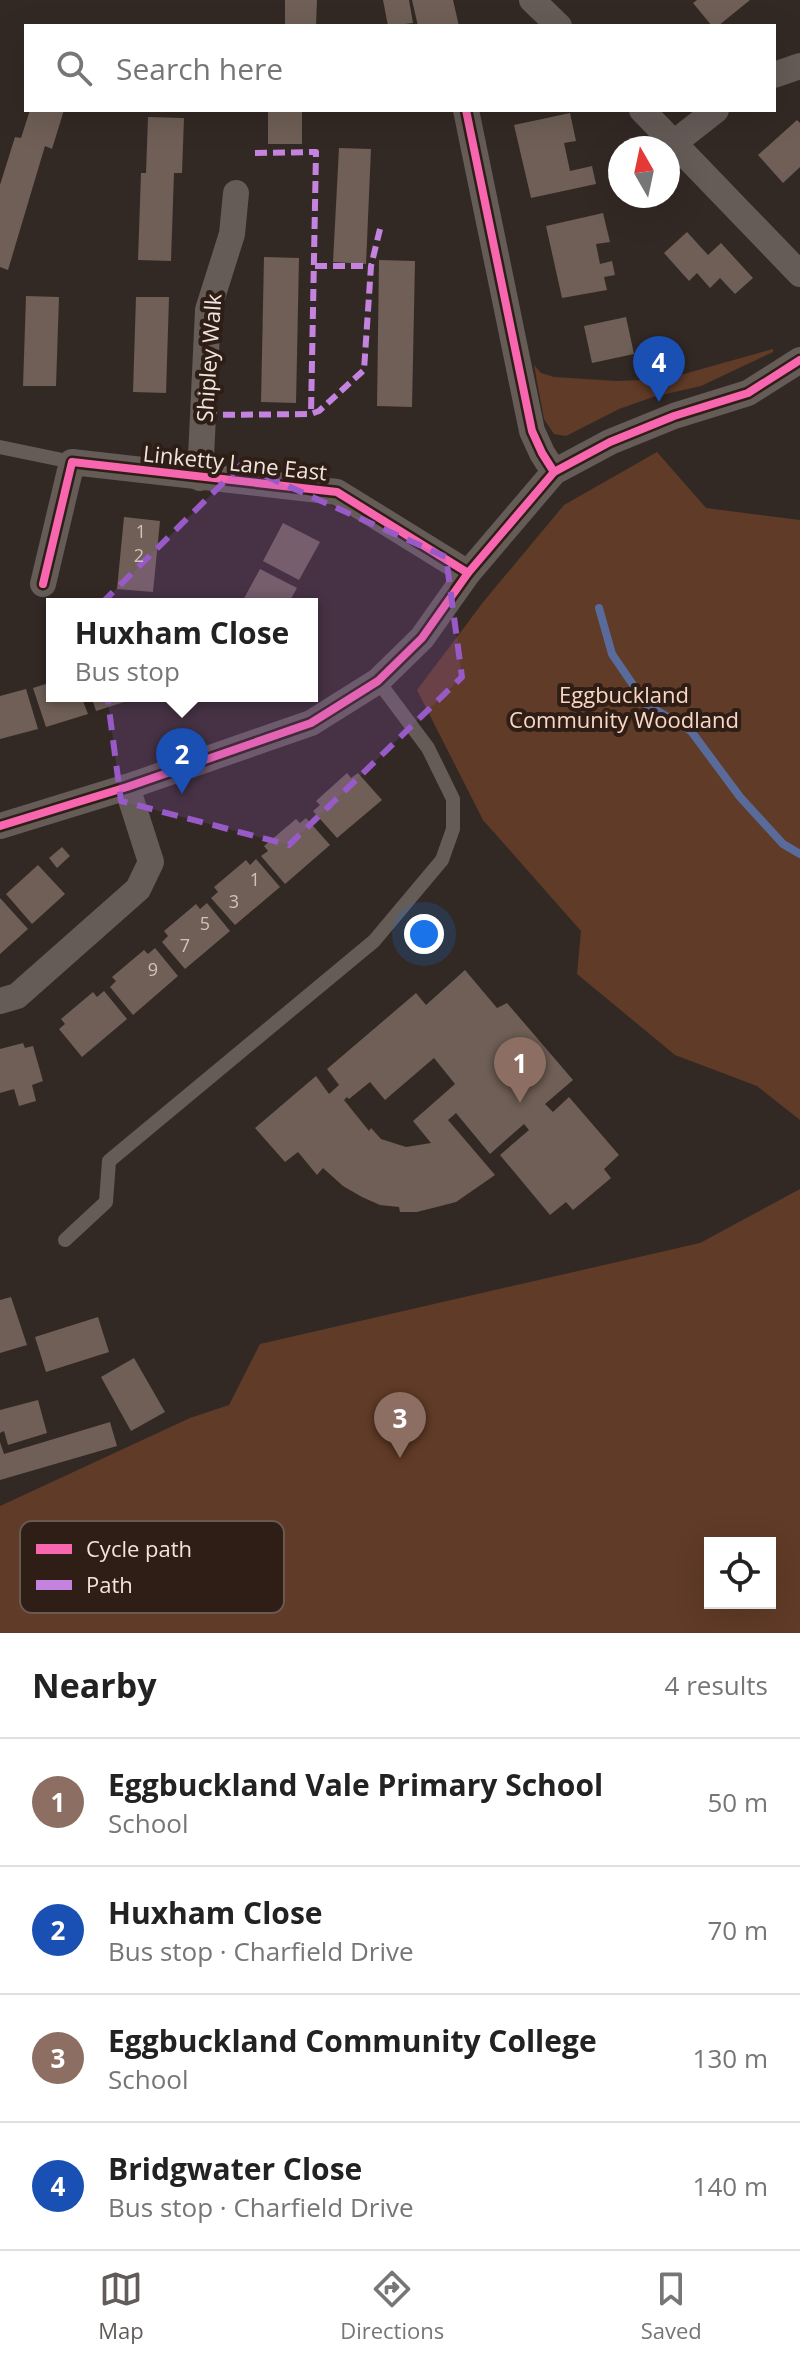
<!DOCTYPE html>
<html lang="en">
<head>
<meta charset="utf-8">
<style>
  body { margin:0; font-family:"Open Sans",sans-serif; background:#f6f6f6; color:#222 }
  .controls { position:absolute; right:24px; bottom:24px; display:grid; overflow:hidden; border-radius:0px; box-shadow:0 8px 32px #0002 }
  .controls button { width:72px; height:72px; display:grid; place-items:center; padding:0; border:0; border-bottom:2px solid #e0e0e0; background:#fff; color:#222; font:40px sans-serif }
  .compass { position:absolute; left:608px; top:136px; width:72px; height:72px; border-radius:50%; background:#fff; box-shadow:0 8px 32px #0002; rotate:351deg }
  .you { position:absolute; left:424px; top:934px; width:28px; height:28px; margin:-20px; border:6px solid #fff; border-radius:50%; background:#1a73e8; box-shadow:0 0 0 12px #1a73e833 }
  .badge { display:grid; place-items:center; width:52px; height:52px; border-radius:50%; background:#615c59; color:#fff; font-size:26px; font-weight:700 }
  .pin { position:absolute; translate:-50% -66px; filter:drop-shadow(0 2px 4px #0008) }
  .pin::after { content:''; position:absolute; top:42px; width:28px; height:24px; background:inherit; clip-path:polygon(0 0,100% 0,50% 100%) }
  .popup { position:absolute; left:46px; top:598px; width:272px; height:104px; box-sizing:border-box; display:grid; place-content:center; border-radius:0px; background:#fff; filter:drop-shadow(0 2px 6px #0005); font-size:26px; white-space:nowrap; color:#767676 }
  .popup b { font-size:30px; color:#222 }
  .popup::after { content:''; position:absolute; left:50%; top:100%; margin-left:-16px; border:16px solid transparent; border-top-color:#fff }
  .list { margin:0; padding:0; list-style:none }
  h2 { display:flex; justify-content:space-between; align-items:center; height:104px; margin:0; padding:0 32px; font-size:34px }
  h2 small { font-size:26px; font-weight:400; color:#767676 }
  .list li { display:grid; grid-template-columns:52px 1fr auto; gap:24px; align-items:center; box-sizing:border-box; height:128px; padding:0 32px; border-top:2px solid #e0e0e0 }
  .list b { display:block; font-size:30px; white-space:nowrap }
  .list p { margin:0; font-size:26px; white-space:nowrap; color:#767676 }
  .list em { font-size:26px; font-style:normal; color:#767676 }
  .icon { flex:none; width:44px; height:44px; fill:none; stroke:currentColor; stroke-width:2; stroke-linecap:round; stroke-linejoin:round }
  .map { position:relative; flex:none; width:800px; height:1633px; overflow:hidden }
  .search { position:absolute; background:#fff; box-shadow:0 8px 32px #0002; left:24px; right:24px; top:24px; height:88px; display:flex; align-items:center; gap:20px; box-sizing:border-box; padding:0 28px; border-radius:0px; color:#767676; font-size:30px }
  .sheet { height:616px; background:#fff }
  nav { display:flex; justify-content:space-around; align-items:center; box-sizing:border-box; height:112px; border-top:2px solid #e0e0e0; background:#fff; font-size:22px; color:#767676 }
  nav a { display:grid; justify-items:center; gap:4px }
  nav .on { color:#615c59 }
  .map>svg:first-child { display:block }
</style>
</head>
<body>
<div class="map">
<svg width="800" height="1633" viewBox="0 0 800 1633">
  <rect width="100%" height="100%" fill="#332924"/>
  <g fill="#603b27" fill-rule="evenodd">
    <polygon points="773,349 773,352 701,386 653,397 619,409 566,436 554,434 544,419 534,365 541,373 554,377 616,381 666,379"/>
    <polygon points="657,452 706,508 800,520 800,1120 757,1086 675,1055 577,974 581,931 483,820 417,690 484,601 564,505"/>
    <path d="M800 1189V1633H0V1506L190 1418 229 1405 260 1344 700 1243ZM770 1543V1603H710V1543Z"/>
  </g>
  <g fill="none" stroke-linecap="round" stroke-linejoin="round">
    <polyline stroke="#596b9b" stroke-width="8" points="599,608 612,654 646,704 691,731 740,797 783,844 800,854"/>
  </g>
  <g fill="#6f5f56" fill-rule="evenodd">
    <polygon points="285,0 317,0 316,26 285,26"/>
    <polygon points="383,0 409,0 413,23 388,26"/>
    <polygon points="412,0 453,0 459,26 418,26"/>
    <polygon points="697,0 750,0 718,26 712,26 693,3"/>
    <polygon points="30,110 64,110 52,149 45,146 8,270 0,267 0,185 15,137 21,138"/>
    <rect x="268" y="110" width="34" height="34"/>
    <polygon points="570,113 576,141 564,143 570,171 592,166 596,184 531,198 514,125"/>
    <polygon points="148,117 184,118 182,173 174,173 171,261 138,260 141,173 146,173"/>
    <polygon points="797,120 800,123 800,167 783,183 758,155"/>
    <polygon points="339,148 371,149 366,264 333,262"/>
    <polygon points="603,213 610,242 596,244 600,264 612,261 615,275 604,277 607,290 562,298 546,226"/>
    <polygon points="687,232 708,255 721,243 753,278 735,294 720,278 710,288 697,273 689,281 664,253"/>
    <polygon points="264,257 299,258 296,403 261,402"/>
    <polygon points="379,260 415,261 412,407 377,406"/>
    <polygon points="26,296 59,297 56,386 23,386"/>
    <polygon points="136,297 169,297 166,393 133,392"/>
    <polygon points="626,317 634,354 592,363 584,326"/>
    <polygon points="124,517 160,521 153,592 117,589"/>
    <polygon points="283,523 320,542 299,580 263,561"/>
    <polygon points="260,569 297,588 288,604 241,604"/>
    <polygon points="52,682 52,696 81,696 88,714 46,727 33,688"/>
    <polygon points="26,689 38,729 0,739 0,696"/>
    <polygon points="91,696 140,696 140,697 96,711"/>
    <polygon points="347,773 351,778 358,773 382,800 337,838 313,811 320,805 316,801"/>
    <polygon points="306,818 330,845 285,884 261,856 268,851 264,846 296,819 300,823"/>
    <polygon points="62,847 70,856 57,868 49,858"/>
    <polygon points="256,859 280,887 235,925 211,898 218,892 214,887 246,860 250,865"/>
    <polygon points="38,865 65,894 32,924 6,894"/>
    <polygon points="0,898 28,929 0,954"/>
    <polygon points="207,903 230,931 185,969 162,942 168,936 164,931 196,904 200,909"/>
    <polygon points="155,948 178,976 133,1015 110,987 116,981 112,977 144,950 148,954"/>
    <path d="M465 970 497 1008 507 1003 573 1080 545 1104 553 1112 569 1097 619 1155 604 1169 611 1178 573 1210 566 1202 550 1215 500 1155 529 1130 524 1124 490 1154 456 1113 448 1120 495 1175 456 1202 417 1212H400L399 1207 380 1205 362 1197 343 1186 323 1168 317 1175 298 1152 285 1162 255 1128 316 1076 329 1094 339 1085 327 1069 416 993 426 1005ZM434 1058 455 1084 413 1121 431 1143 406 1147 381 1139 371 1128 369 1131 344 1100 347 1097 349 1099 370 1082 385 1100Z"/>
    <polygon points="104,991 127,1019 82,1057 59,1029 65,1024 61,1019 93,992 97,997"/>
    <polygon points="23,1043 25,1048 33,1046 43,1081 32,1085 36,1101 19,1106 14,1089 0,1093 0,1049"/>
    <polygon points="11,1297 27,1345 0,1353 0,1300"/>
    <polygon points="98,1317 109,1352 46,1372 35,1337"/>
    <polygon points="134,1358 165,1412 131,1431 101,1377"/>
    <polygon points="38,1400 47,1433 8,1445 4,1431 0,1433 0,1410"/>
    <polygon points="110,1422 117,1446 0,1480 0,1442 4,1454"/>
  </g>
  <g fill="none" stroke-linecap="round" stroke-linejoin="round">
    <g stroke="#655b57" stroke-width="14">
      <polyline points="0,447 72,462"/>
      <polyline points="65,1240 106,1202 109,1161 374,941 442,860 453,829 453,799 428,748 378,681"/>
    </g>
    <g stroke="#655b57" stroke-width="26">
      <polyline points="532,0 559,26"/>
      <polyline points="774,75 800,66"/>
      <polyline points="466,110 532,431 542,453 554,472"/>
      <polyline points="642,110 800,274"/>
      <polyline points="674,143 716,110"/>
      <polyline points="200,478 208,310 232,234 236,193"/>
      <polyline points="43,584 72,462 337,492 468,573"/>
      <polyline points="0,826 127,787 311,723 378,681 422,638 468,573 554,472 610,442 674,416 748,393 800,360"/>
      <polyline points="0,1001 17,996 138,889 151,862 127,787"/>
    </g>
    <g stroke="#c483df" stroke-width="6" stroke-dasharray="12 6" stroke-linecap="butt">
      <polyline points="255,153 316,152 311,414"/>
      <polyline points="315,266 371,266"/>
      <polyline points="205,415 311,414 319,411 364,370 371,266 380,229"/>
    </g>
    <g stroke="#2e1e15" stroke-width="13">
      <g id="cycleway">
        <polyline points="466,110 532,431 542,453 554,472"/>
        <polyline points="43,584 72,462 337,492 468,573"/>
        <polyline points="0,826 127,787 311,723 378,681 422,638 468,573 554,472 610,442 674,416 748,393 800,360"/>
      </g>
    </g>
    <use href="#cycleway" stroke="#f766af" stroke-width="8"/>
  </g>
  <path fill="#985ac7" fill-opacity="0.2" stroke="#985ac7" stroke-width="6" stroke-dasharray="16 10" stroke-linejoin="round" d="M241 465 446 557 462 677 289 845 121 801 96 609Z"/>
  <g text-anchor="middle" stroke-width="8" stroke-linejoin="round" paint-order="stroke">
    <g font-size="18" fill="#d0c3bc">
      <text x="141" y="538">1</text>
      <text x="139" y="562">2</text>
      <text x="255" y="886">1</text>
      <text x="234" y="908">3</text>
      <text x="205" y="930">5</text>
      <text x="185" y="952">7</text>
      <text x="153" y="976">9</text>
    </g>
    <g font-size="22" fill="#f0e4de" stroke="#2e1e15">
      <text transform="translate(209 358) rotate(-86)" y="8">Shipley Walk</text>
      <text transform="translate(235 463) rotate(6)" y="8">Linketty Lane East</text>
    </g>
    <g font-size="22" fill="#fad7c5" stroke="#2e1e15">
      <text x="624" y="703">Eggbuckland<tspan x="624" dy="25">Community Woodland</tspan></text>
    </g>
  </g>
  <rect x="20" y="1521" width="264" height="92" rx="12" fill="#2e1e15" stroke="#685951" stroke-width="2"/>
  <rect x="36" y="1544" width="36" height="10" fill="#f766af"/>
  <rect x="36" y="1580" width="36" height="10" fill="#c483df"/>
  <g font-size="22" fill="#f0e4de">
    <text x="86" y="1557">Cycle path</text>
    <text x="86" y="1593">Path</text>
  </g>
</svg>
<div class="controls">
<button><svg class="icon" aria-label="locate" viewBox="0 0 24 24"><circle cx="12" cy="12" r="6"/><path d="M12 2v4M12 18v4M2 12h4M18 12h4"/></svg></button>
</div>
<svg class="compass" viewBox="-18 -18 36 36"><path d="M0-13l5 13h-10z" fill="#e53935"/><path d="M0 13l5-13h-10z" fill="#767676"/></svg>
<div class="you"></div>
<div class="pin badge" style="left:520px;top:1103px;background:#8d6e63">1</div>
<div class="pin badge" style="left:182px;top:794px;background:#1a4fb4">2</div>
<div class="popup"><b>Huxham Close</b>Bus stop</div>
<div class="pin badge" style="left:400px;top:1458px;background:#8d6e63">3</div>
<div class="pin badge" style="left:659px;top:402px;background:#1a4fb4">4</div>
<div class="search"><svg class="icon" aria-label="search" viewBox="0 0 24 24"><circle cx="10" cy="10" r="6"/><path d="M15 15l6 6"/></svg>Search here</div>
</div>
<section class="sheet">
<h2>Nearby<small>4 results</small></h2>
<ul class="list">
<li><span class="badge" style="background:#8d6e63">1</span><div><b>Eggbuckland Vale Primary School</b><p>School</p></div><em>50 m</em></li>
<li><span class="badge" style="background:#1a4fb4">2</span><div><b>Huxham Close</b><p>Bus stop · Charfield Drive</p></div><em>70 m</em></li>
<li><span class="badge" style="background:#8d6e63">3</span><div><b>Eggbuckland Community College</b><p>School</p></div><em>130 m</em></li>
<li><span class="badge" style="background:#1a4fb4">4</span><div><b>Bridgwater Close</b><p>Bus stop · Charfield Drive</p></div><em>140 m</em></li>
</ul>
</section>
<nav>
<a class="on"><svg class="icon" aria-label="map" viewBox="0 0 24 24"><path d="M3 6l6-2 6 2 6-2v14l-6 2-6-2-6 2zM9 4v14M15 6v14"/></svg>Map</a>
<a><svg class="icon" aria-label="directions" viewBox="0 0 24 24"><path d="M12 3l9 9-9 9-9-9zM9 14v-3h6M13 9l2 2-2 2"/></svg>Directions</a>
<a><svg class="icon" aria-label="saved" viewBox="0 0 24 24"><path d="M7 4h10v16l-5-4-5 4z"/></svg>Saved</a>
</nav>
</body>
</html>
